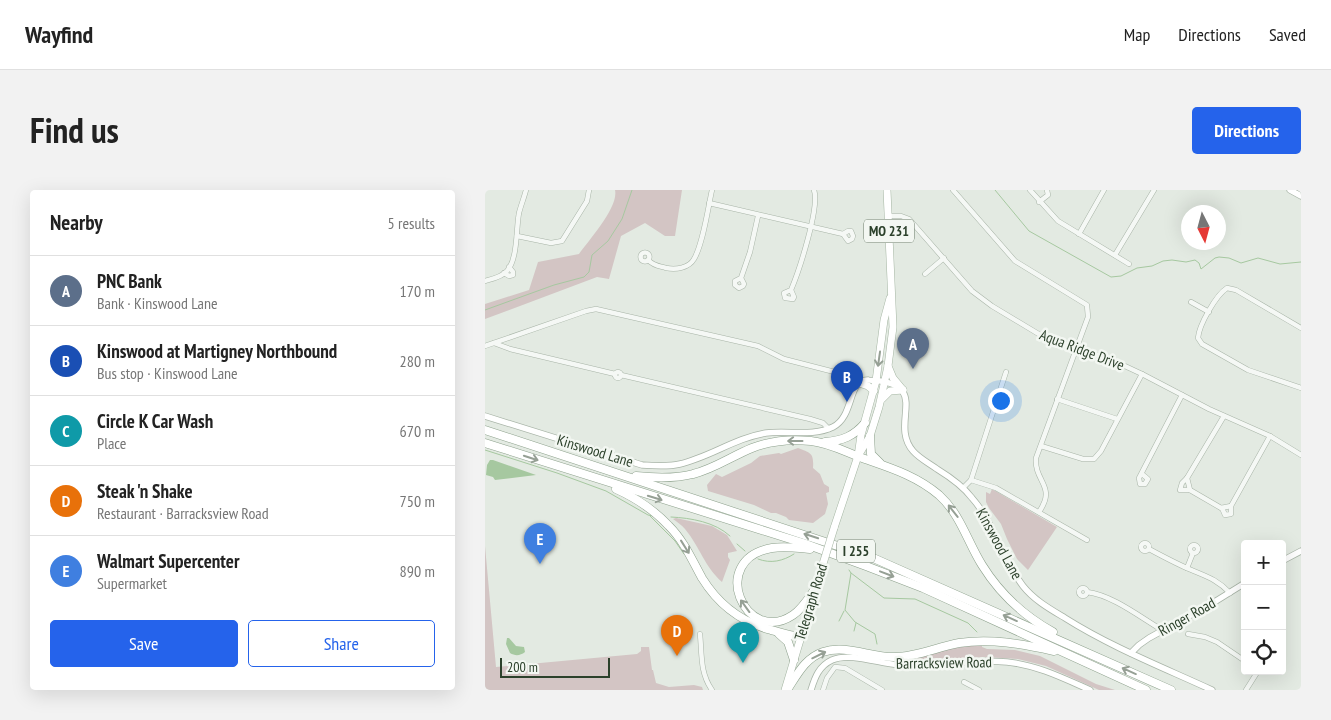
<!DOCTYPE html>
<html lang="en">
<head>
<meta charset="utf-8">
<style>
  body { margin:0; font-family:"PT Sans Narrow",sans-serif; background:#f2f2f2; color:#222 }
  .controls { position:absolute; right:15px; bottom:15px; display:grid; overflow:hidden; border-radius:5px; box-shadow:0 5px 20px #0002 }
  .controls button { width:45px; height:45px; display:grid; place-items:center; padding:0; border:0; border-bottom:1px solid #e0e0e0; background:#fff; color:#222; font:25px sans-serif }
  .compass { position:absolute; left:696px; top:15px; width:45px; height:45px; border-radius:50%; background:#fff; box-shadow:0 5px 20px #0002; rotate:174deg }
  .scale { position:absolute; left:15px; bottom:12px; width:110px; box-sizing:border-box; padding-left:5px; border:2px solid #2c412b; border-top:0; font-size:14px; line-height:18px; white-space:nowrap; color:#2c412b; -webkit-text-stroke:4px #f3f7f2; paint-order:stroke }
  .you { position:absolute; left:515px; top:210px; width:18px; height:18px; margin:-12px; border:4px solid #fff; border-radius:50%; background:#1a73e8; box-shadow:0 0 0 8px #1a73e833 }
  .badge { display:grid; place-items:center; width:32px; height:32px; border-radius:50%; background:#2563eb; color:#fff; font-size:16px; font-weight:700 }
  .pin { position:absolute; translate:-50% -41px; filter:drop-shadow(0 1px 2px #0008) }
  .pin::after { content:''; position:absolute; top:26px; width:18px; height:15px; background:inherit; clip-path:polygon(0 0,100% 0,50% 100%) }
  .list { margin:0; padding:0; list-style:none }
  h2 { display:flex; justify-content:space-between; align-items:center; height:65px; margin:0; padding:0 20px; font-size:21px }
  h2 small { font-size:16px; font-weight:400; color:#767676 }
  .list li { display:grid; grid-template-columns:32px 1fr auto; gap:15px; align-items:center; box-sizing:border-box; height:70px; padding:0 20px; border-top:1px solid #e0e0e0 }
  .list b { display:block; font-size:19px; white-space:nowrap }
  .list p { margin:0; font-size:16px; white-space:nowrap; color:#767676 }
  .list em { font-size:16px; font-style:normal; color:#767676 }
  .actions { display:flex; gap:10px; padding:15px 20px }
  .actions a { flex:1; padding:11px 0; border:1px solid #2563eb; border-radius:5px; text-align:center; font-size:18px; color:#2563eb }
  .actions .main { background:#2563eb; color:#fff }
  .icon { flex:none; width:28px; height:28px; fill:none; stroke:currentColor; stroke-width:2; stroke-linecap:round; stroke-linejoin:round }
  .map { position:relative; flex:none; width:816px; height:500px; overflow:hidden; border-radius:5px }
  header { display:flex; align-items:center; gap:30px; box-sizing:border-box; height:70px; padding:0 25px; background:#fff; border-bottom:1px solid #e0e0e0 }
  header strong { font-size:24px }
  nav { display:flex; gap:28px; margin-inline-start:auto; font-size:18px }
  .intro { display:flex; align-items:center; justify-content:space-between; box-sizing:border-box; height:120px; padding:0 30px }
  h1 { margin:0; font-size:35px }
  .button { padding:12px 22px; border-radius:5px; background:#2563eb; color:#fff; font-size:18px; font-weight:700 }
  main { display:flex; gap:30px; padding:0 30px }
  aside { flex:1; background:#fff; border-radius:5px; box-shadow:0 5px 20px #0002 }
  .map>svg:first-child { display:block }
</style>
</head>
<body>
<header>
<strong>Wayfind</strong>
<nav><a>Map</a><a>Directions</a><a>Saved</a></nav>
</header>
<div class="intro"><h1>Find us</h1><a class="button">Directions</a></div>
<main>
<aside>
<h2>Nearby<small>5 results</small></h2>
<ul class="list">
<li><span class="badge" style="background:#5c6f8a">A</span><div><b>PNC Bank</b><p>Bank · Kinswood Lane</p></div><em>170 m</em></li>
<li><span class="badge" style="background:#1a4fb4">B</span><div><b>Kinswood at Martigney Northbound</b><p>Bus stop · Kinswood Lane</p></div><em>280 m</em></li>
<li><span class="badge" style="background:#0f9aa8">C</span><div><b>Circle K Car Wash</b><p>Place</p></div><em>670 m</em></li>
<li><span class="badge" style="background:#e8710a">D</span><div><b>Steak 'n Shake</b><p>Restaurant · Barracksview Road</p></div><em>750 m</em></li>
<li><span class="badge" style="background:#3f7fe0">E</span><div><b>Walmart Supercenter</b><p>Supermarket</p></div><em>890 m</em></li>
</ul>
<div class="actions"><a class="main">Save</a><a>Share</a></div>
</aside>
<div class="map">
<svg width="816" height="500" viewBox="0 0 816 500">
  <rect width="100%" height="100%" fill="#e3eae2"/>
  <g fill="#d3c5c4">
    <path d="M130 0H197L190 46H180L160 33 136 46 124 89 112 87 0 129V114L44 100 53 72 94 64C104 50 134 17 130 0Z"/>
    <path d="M313 258C326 263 329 263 328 278L335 284 339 294 344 297V302L341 303 343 314 340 324 328 333 304 330 301 327 291 323H286L269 315 223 301 222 295 231 284 237 287 266 273 275 266 294 263 296 264Z"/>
    <polygon points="507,299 572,337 543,380 532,369 522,349 516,334 504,318 501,312 501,302 505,304"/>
    <path d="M191 328 227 336 242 345 252 361 243 363V367L245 370 237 392C219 376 215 357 200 339 197 335 192 332 188 329Z"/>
    <polygon points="0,356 11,477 152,464 156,461 156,457 164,457 167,480 168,480 171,493 184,497 209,495 217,497 218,500 0,500"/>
    <polygon points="497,454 497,457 502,459 530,460 555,466 611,494 630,500 614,500 561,476 533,469 499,467 423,472 396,469"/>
  </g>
  <g fill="#a6c8a0">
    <polygon points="5,270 8,270 51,285 10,290 8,287 1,285 2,275"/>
    <path d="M22 448H24L31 456 39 457 40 462C35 466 30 466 25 463L21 454Z"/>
  </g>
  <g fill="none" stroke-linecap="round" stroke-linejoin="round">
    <g stroke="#a6c8a0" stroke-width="1">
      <polyline points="510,0 544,41 626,87 636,86 652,78 667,76 678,71 687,70 701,72 710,70 714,73 716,79 730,68 734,67 744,68 756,73 773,68 795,74 816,72"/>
      <polyline points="0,120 69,95 99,87 104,82 107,65 123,51 137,29 147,0"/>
      <polyline points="0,260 72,283 121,301 163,325 168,326"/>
      <polyline points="165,326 190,351 199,364"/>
      <path d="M186 327C206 328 230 332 245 346"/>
      <polyline points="252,354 260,361"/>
      <path d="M273 369C286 374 298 371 309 364"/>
      <polyline points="364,380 366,383 360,420 370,432 390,444 392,454"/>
      <polyline points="366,383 399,408 430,409 483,433 492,442"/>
      <polyline points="354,431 359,421"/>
      <polyline points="369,441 371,433"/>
    </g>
    <g stroke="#a8b4a7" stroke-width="5.5">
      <g id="street">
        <path d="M468 0 530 71 602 115 603 127 551 268C549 292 572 296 554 322"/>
        <polyline points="545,0 573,31 644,74"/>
        <polyline points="554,12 563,5 562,0"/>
        <polyline points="224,13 358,44 363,51 367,49 368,46 366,41 363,41 358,44"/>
        <polyline points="403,26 416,26 424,29 487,101 507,116 557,146 627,170 657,184 724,219 785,246 816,265"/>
        <polyline points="594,44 619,0"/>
        <polyline points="32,46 66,53 77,51 102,11 104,0"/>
        <circle cx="160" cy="67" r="4.5"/>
        <polyline points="630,65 669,0"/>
        <path d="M163 70C169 76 174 76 181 78 191 80 204 78 209 69 218 54 223 18 227 0"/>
        <polyline points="19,83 24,86 28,85 28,82 24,77"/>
        <polyline points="440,84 459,68"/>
        <polyline points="256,88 250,91 250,95 254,98 258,96 259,94 256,88 265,62 273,26"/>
        <path d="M0 91C7 89 17 87 22 81 33 69 31 38 34 23 36 15 39 8 41 0"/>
        <path d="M306 100 309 107 308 109 300 108 299 103 306 100C314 81 335 17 329 0"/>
        <polyline points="706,112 724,122"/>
        <path d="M816 138 751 100 742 98C731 105 714 135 713 148L717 154 763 180 816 198"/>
        <polyline points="9,153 25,159 130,184"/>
        <polyline points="0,156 101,121 111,119 273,156 299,169 369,187 374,193"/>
        <circle cx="133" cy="185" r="3"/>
        <polyline points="136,185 325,229 338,233 344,239"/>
        <polyline points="572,209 632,229"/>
        <polyline points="739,226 702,288 705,300 736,318 746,316 785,246"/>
        <polyline points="556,256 598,269 609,269 616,261 657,184"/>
        <polyline points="657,284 663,289 660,294 655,294 654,288 697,205"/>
        <polyline points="702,288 697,293 695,300 705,300"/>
        <polyline points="486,290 511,298 602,350"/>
        <polyline points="478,298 486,290 521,182"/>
        <polyline points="737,318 740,325 746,324 746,316"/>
        <circle cx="660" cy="357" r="4"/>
        <circle cx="709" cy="359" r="4"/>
        <path d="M664 359C677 366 690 373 704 379 720 386 732 389 745 403"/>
        <polyline points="702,378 708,363"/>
        <circle cx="598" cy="402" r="4"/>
        <path d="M602 402C627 405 655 427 677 440"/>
        <path d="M215 444C217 465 215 483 227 500"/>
        <polyline points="703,444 720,447 732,452 760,471"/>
        <polyline points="479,492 494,500"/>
        <polyline points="338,500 342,488 350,477 360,478 397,500"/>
        <polyline points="761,500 773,481"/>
      </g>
    </g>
    <g stroke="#a8b4a7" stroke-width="7">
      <g id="secondary">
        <polyline points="805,0 816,6"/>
        <path d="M0 226 157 275C170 276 183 277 195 274 225 267 250 248 281 243 303 240 327 247 348 237 370 226 362 188 384 190 449 193 403 232 428 261 435 269 444 273 452 279 465 287 478 296 487 308 510 334 517 369 538 396 549 410 565 419 580 428 626 457 677 477 727 500"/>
        <polyline points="797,371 816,361"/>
        <polyline points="646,463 654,455 664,448 731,411 760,393"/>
        <path d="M326 500C330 487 334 476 347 470 366 462 395 474 415 475 451 477 486 468 522 472 552 475 578 488 605 500"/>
      </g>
    </g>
    <g stroke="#a4b5a2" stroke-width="8">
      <g id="primary">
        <polyline points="403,176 408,188 418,200"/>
        <polyline points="374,193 383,196 389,201"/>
        <polyline points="397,209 405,201 418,200"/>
        <polyline points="373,266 385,246 394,217 403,176 408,137 402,0"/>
        <polyline points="349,338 373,266 376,245 391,191 399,130 405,108"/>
        <polyline points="300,500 337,377"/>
      </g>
    </g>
    <g stroke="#8ca08b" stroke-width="9">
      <g id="highway">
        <polyline points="0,240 386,367 686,500"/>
        <polyline points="385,246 386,264 395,273"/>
        <path d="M340 252C357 251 369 246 380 233"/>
        <polyline points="0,253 318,353 381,376 438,398 661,500"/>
        <path d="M151 286C170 288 189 289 208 284 229 279 247 266 267 258 285 251 306 249 326 251 346 253 364 264 383 270 409 279 433 287 454 305 476 325 482 351 497 375 515 404 539 426 568 442"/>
        <path d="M131 299C151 308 169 320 184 336 199 351 207 370 217 388 233 414 256 432 286 440 295 442 306 447 316 446"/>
        <path d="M325 359C313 358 300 356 287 358 222 369 260 457 308 425 317 419 323 409 330 399"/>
        <polyline points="294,444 303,452 309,470"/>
        <path d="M302 500C312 485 320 468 338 462 361 454 387 468 410 467 432 467 452 457 474 453 506 448 537 454 569 461"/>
      </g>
    </g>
    <use href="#street" stroke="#f5f8f5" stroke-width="4.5"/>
    <use href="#secondary" stroke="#fff" stroke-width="5.5"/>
    <use href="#primary" stroke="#fff" stroke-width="7"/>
    <use href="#highway" stroke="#fff" stroke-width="8"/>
    <g stroke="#a4b5a2" stroke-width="8" stroke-linecap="butt">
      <polyline id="primary-bridge" points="337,377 349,338"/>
    </g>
    <use href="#primary-bridge" stroke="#fff" stroke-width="7"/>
  </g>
  <defs><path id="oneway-shaft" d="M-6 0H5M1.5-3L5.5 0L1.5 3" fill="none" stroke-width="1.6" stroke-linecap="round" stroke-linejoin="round" transform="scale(1.25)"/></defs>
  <g stroke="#96a095">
    <use href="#oneway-shaft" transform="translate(394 169) rotate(98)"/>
    <use href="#oneway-shaft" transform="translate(310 251) rotate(180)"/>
    <use href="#oneway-shaft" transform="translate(46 268) rotate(18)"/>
    <use href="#oneway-shaft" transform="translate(170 308) rotate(17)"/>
    <use href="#oneway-shaft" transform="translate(468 321) rotate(-128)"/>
    <use href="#oneway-shaft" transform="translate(326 346) rotate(-162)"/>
    <use href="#oneway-shaft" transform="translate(200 357) rotate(58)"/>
    <use href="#oneway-shaft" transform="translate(402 384) rotate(21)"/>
    <use href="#oneway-shaft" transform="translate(260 416) rotate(-126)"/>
    <use href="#oneway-shaft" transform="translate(525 428) rotate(-156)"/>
    <use href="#oneway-shaft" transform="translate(334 465) rotate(-26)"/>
    <use href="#oneway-shaft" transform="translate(644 481) rotate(-156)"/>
  </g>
  <g text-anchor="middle" stroke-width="5" stroke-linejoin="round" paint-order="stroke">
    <g fill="#f3f7f2" stroke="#687867" stroke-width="1">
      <rect x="379" y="29.5" width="50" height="23" rx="4"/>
      <rect x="352" y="349.5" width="38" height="23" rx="4"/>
    </g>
    <g font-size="14" font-weight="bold" fill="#2c412b">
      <text x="404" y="46">MO 231</text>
      <text x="371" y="366">I 255</text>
    </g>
    <g font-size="15" fill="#2c412b" stroke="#f3f7f2">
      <text transform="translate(597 160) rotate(21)" y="5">Aqua Ridge Drive</text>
      <text transform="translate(110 261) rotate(17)" y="5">Kinswood Lane</text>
      <text transform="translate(514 354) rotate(61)" y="5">Kinswood Lane</text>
      <text transform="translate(326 412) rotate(-73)" y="5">Telegraph Road</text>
      <text transform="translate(702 427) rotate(-29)" y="5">Ringer Road</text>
      <text transform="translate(459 473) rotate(-1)" y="5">Barracksview Road</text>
    </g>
  </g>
</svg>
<div class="controls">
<button>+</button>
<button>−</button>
<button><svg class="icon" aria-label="locate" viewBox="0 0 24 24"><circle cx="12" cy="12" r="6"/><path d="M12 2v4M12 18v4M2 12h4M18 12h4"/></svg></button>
</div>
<svg class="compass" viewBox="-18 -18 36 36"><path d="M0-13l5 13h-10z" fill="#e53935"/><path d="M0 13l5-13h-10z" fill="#767676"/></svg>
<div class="scale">200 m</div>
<div class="you"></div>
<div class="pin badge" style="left:428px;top:179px;background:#5c6f8a">A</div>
<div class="pin badge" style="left:362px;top:212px;background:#1a4fb4">B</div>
<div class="pin badge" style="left:258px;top:473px;background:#0f9aa8">C</div>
<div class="pin badge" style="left:192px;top:466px;background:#e8710a">D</div>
<div class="pin badge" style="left:55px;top:374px;background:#3f7fe0">E</div>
</div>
</main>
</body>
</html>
